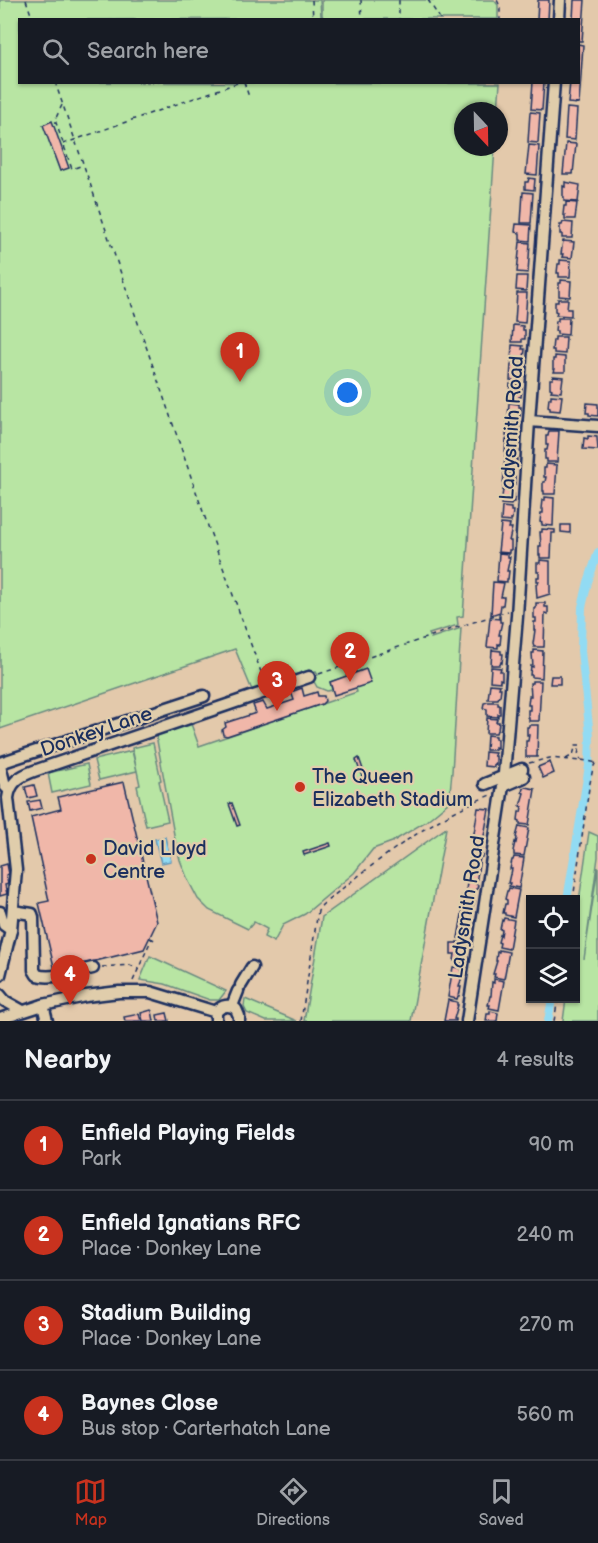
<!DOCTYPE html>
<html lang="en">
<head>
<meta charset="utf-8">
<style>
  body { margin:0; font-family:"Balsamiq Sans",sans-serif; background:#242831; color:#f1f3f6 }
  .controls { position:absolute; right:18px; bottom:18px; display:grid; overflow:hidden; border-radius:0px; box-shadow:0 2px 4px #0004 }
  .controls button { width:54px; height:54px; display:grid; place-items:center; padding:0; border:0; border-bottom:2px solid #363941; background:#171b24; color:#f1f3f6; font:30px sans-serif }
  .compass { position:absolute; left:454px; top:102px; width:54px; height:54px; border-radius:50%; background:#171b24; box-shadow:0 2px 4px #0004; rotate:158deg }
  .you { position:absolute; left:348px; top:393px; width:21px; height:21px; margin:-15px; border:4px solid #fff; border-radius:50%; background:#1a73e8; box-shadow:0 0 0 9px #1a73e833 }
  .badge { display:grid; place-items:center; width:39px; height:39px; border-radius:50%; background:#c8321e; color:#fff; font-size:20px; font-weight:700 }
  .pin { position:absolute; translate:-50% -50px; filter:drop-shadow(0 2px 3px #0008) }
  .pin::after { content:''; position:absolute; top:32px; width:21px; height:18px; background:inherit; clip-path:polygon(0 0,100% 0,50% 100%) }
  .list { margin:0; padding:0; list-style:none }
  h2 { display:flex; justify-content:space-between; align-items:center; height:78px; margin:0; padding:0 24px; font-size:26px }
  h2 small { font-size:20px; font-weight:400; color:#9ea1a6 }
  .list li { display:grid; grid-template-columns:39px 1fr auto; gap:18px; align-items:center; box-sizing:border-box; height:90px; padding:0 24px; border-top:2px solid #363941 }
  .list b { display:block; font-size:22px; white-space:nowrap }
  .list p { margin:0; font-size:20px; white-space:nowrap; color:#9ea1a6 }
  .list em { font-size:20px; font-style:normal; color:#9ea1a6 }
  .icon { flex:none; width:33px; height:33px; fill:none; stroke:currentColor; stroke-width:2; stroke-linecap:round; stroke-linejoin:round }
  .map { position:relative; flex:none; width:598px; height:1021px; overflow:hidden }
  .search { position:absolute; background:#171b24; box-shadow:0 2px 4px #0004; left:18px; right:18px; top:18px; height:66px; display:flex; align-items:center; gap:15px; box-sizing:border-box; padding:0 21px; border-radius:0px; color:#9ea1a6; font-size:22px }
  .sheet { height:438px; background:#171b24 }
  nav { display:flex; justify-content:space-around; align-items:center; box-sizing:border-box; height:84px; border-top:2px solid #363941; background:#171b24; font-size:16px; color:#9ea1a6 }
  nav a { display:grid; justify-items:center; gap:3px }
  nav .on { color:#c8321e }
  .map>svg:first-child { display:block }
</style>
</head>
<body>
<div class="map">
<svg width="598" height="1021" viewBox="0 0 598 1021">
  <rect width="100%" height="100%" fill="#e3c9ab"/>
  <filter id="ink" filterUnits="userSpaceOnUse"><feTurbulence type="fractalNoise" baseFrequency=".0167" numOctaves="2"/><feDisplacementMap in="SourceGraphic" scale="12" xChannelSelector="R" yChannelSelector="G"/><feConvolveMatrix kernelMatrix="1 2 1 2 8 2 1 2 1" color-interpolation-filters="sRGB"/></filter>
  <g filter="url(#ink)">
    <g fill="#b8e5a3" stroke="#6a8a80" stroke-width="1.5">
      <polygon points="0,0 320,0 321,16 323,19 20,20 20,82 500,83 498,111 463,111 463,147 495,147 463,616 457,617 458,625 429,634 431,638 461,628 452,772 449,802 425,822 392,842 373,849 354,873 305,914 283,925 274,942 264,937 267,929 254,922 248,929 209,910 198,899 188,880 180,860 175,840 156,735 190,721 199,746 357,692 356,688 366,670 330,682 332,690 327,691 317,687 312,678 318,675 316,672 311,674 309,670 252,690 235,649 0,729"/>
      <polygon points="322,0 494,0 498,5 498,19 324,19 322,15"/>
      <polygon points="153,743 161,780 159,781 168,821 146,826 137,786 140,785 137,771 99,780 94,760 132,751 137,771 132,748"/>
      <polygon points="87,764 91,784 52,793 48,773"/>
      <polygon points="446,828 411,1021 304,1021 322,917"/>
      <polygon points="589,832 598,836 598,857 584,959 598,867 598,1021 563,1021 566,999 576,999 576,922"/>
      <polygon points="150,956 226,991 219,1000 210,1000 165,984 140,980"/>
      <polygon points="245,999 297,1021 266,1021 247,1013 244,1007"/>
    </g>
    <polygon fill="#92dbf3" stroke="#6296b7" stroke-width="1.5" points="165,837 171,861 161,863 155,839"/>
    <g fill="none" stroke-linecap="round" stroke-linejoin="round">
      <g stroke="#92dbf3" stroke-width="8">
        <polyline points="567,900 589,766 590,736 581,651 582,607 588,582 598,552"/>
        <polyline points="548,1021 552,999"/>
      </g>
    </g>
    <g fill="#f0b7a9" stroke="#1b2f5e" stroke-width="1.5">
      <polygon points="538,0 549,0 548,20 537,20"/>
      <polygon points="574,0 585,0 582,41 578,41 578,20 573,20"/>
      <polygon points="578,44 583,45 579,104 568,103 570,82 578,82"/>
      <polygon points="533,82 544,82 542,110 531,109"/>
      <polygon points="567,108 577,109 575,140 565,139"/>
      <polygon points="530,112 540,113 538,143 528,142"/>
      <polygon points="52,121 69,168 60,171 43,125"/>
      <polygon points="566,143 576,144 573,174 563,174"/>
      <polygon points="529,145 539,146 537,175 526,174"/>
      <polygon points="529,178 535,179 534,190 525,189 525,182 528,182"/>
      <polygon points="565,182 580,185 578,202 564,201 564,197 563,197 563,186 565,187"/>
      <polygon points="523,192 533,193 531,223 521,223"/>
      <polygon points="566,202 577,203 575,219 565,219 565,215 563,215 564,206 566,206"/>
      <polygon points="563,222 573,223 572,238 562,238 562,234 560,234 560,225 562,225"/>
      <polygon points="516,224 531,225 530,241 520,240 520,233 515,232"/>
      <polygon points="563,241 574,242 572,258 562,257 563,254 561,254"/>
      <polygon points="520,242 530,243 528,273 517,272"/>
      <polygon points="560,260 571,261 570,277 559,277 559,273 557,273 558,264 560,264"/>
      <polygon points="517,276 527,276 526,291 516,290"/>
      <polygon points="561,280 571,281 570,297 559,296 559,283 561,283"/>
      <polygon points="517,293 527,293 525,323 515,322"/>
      <polygon points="558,299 568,299 567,309 571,309 571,316 556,315 557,312 555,311 555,302 558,302"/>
      <polygon points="558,318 569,318 568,335 557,334 557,331 555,331 556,321 558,321"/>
      <polygon points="513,325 523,326 523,330 525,330 525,339 522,339 522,342 512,342"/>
      <polygon points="555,337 566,337 565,354 554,353 554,350 552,350 553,340 555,340"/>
      <polygon points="512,345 523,346 522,349 525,349 524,358 522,358 522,361 511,361"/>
      <polygon points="555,356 565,357 565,372 554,372 555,369 553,369 553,359 555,359"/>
      <polygon points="511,364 522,365 522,368 523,368 521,381 510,380"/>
      <polygon points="553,376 563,377 561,392 551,391 552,389 550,388 550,379 553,379"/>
      <polygon points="510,384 520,384 520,388 522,388 521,397 519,397 519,400 509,399"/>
      <polygon points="551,395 562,396 560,411 550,410 550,408 548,407 549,398 551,398"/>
      <polygon points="509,403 519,404 519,407 521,407 520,416 518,416 518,419 508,419"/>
      <polygon points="587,403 598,404 598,416 589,415 589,413 586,413"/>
      <polygon points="507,422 517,423 517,426 519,426 516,437 506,436"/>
      <polygon points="549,431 559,431 557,462 547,462 547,459 545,459 545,450 547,450 548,445 546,445 546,436 548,436"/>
      <polygon points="588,436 597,437 598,450 583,449 584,438 588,439"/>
      <polygon points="506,439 516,440 516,443 517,443 517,451 515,451 515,454 505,454"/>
      <polygon points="505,456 514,457 514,459 517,459 516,468 514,468 514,471 504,470"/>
      <polygon points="546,464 557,465 555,494 544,494 544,491 543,491 543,482 545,482 546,477 544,477 544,468 546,468"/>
      <polygon points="504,473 513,474 513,477 515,477 515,485 513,485 513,488 503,487"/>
      <polygon points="503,490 512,491 512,494 514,494 514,502 512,502 511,505 501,504"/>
      <polygon points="545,497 554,498 553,526 542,525 542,523 540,522 541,513 543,513 543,509 541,509 542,500 545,500"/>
      <polygon points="502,507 511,508 511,511 513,511 512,519 511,519 511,522 501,521"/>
      <polygon points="501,524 510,525 509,528 512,528 509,541 511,541 511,550 509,550 509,553 498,552"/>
      <polygon points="561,525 570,525 570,533 561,532"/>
      <polygon points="542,529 555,530 555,533 552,533 551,558 540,558 540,555 539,555 539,546 541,546 540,532 542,532"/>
      <polygon points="499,553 508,554 508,557 510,557 507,571 509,571 508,579 507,579 507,582 497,581"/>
      <polygon points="540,560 550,561 550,594 537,598 536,584 538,584 539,581 537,581 537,577 539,577 539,572 537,572 537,563 540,563"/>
      <polygon points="493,582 504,583 501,597 504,597 503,605 501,605 500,612 491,615"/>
      <polygon points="536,603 545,603 545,607 548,607 548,614 545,613 544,647 534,647 533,644 535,630 534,630 534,622 536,622 536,618 534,618 534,608 536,608"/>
      <polygon points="499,616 500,616 500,622 502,622 499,635 501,635 500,645 498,644 498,648 487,647 490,618 499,619"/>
      <polygon points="492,650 501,651 501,654 503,654 502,663 501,662 500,665 491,665"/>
      <polygon points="534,650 543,651 542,678 532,677 532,675 530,675 531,666 533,667 532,653 534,653"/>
      <polygon points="491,667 501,668 500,671 502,671 502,680 500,679 500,682 490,681"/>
      <polygon points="366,669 371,683 334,695 330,682"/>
      <polygon points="551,676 560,676 560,684 550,684"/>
      <polygon points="532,681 541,681 539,721 529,721 529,717 528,717 528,710 530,710 530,705 528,705 529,696 531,696 530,683 532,683"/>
      <polygon points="490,684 500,685 499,688 501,688 500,696 499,696 498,699 488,699"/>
      <polygon points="302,688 304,696 317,692 318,696 324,696 325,701 322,704 227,736 223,735 222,730 226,727 225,723 256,713 253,705 263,702 267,709 294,700 291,692"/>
      <polygon points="488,702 498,702 498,705 500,705 500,714 498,714 498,717 487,716 487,709 483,708 484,703"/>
      <polygon points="487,718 497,719 496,722 499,722 498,730 497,730 496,733 486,733"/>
      <polygon points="529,725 538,725 537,757 526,757 526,741 528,741 529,735 527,735 527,727 529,727"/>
      <polygon points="487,735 495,736 495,739 497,739 497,748 495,747 495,750 486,750"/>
      <polygon points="485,752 495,753 494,756 496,756 496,765 494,764 494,767 484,766"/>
      <polygon points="359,758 367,781 364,782 356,760"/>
      <polygon points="550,762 554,773 543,778 538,767"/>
      <polygon points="124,782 157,922 144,949 55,971 39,903 49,901 31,817 61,809 58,797"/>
      <polygon points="34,785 37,796 28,798 25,787"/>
      <polygon points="525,787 535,789 529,825 520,824 520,821 518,820 519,812 521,812 522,807 520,806 524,793 522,792 523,788"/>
      <polygon points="40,800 42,808 30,811 28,802"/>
      <polygon points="232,803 240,825 237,826 229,804"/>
      <polygon points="478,808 489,809 482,847 472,846"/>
      <polygon points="519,826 529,828 524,856 514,855 514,852 513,851 515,842 516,843 517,838 516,837"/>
      <polygon points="330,843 331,846 304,855 303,852"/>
      <polygon points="472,849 481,851 480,853 482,854 482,857 480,857 476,884 478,885 477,889 476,889 475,892 466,890"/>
      <polygon points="514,857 524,858 519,888 509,886 510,883 508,883 510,874 511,874 512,869 510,869 512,860 513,860"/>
      <polygon points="7,864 9,874 6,875 8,884 5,885 7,894 0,896 0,866"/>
      <polygon points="509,888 519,890 514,917 505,915 505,913 503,913 505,904 507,904 507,900 505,899 507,891 508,891"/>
      <polygon points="462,896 474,898 473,900 475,901 474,904 473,904 468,932 469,932 467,939 458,938 464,903 462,903 463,900 461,900"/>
      <polygon points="504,918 514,920 509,949 499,947 500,943 498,942 500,935 501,936 502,930 500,929 502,920 503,921"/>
      <polygon points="457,942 468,944 464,963 454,961 455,954 451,954 451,943 457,943"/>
      <polygon points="499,950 509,952 504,979 494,977 495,974 493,974 497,961 496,961 497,952 499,952"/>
      <polygon points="453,967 461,968 461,972 463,973 459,987 461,987 459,996 458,996 457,999 448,997"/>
      <polygon points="494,979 504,981 499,1010 489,1008 490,1005 488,1005 490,996 491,996 492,982 494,983"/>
      <polygon points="448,1000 457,1002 457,1005 458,1005 454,1019 456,1019 456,1021 444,1021"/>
      <polygon points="151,1010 152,1011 154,1021 143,1021 141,1013"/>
      <polygon points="490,1011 498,1013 497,1021 486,1021 487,1014 490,1014"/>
      <polygon points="167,1013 169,1021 158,1021 157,1015"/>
      <polygon points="139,1014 141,1021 125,1021 124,1017"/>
    </g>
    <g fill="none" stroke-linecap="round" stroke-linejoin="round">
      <g stroke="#1b2f5e" stroke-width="15">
        <g id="minor">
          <polyline points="559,20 560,0"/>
          <polyline points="529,421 598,426"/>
          <polyline points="0,763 204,696"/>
          <polyline points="0,765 5,786 9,790"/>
          <polyline points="485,784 522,769"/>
          <polyline points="503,786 517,616 529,421 554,82"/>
          <path d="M13 911 32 914 33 917 34 963V970L37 975C52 980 77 971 93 968"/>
          <polyline points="0,912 4,925 11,930"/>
          <path d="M0 975 11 930 16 870 8 798C10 782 20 776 34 771L309 677"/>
          <polyline points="241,985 252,967"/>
          <polyline points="0,995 5,1001 23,1011"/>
          <polyline points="43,1005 47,1021"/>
          <polyline points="232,1006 238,991"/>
          <polyline points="0,1019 43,1005 86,996 119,992 150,992 216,1012"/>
          <path d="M216 1021V1012C222 1005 229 1004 236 1009L239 1016V1021"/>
          <polyline points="467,1021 503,786 524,777"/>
        </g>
      </g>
      <g stroke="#1b2f5e" stroke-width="1.5" stroke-dasharray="4.5 4.5" stroke-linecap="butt">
        <polyline points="26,0 33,20"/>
        <polyline points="312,0 313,20"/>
        <polyline points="361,0 362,20"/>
        <polyline points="399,0 399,20"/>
        <polyline points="428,0 441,20"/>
        <polyline points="497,0 500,6 500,20"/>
        <polyline points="55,82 209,529 265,683"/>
        <polyline points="244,82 249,97"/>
        <polyline points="62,105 55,120 72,169 83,165"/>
        <polyline points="63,144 240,82"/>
        <polyline points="352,660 356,673"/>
        <polyline points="319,674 458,627 508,611"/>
        <polyline points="566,759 573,755 576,745 580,745 578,755 581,760"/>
        <polyline points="529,763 550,758 581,761 581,760 598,763"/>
        <polyline points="573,900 589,788 593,768 596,762"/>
        <polyline points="150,938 157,941"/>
        <polyline points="102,967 130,965 138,969"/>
        <polyline points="133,981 152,938"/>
        <path d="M301 1021 318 911 322 905C375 862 429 819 493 794"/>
        <polyline points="554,1021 558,999"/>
      </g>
      <use href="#minor" stroke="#e0cdab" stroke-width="10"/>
    </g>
  </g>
  <g fill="#c8321e" stroke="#e0cdab" stroke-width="2">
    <circle cx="300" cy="787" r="6"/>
    <circle cx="91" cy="859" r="6"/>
  </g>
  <g text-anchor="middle" stroke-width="4.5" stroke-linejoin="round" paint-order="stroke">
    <g font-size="20" fill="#1b2f5e" stroke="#e0cdab">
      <text transform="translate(511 428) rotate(-86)" y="7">Ladysmith Road</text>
      <text transform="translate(96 731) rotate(-19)" y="7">Donkey Lane</text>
      <text transform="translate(466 907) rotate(-81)" y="7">Ladysmith Road</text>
    </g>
    <g font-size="20" fill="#1b2f5e" stroke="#e0cdab" text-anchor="start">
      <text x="312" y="783">The Queen<tspan x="312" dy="23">Elizabeth Stadium</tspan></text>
      <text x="103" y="855">David Lloyd<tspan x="103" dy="23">Centre</tspan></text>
    </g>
  </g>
</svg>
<div class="controls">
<button><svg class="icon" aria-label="locate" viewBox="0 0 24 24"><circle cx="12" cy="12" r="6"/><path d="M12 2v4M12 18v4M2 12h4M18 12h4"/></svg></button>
<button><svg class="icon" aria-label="layers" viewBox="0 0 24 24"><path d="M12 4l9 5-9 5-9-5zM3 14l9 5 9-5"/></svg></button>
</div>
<svg class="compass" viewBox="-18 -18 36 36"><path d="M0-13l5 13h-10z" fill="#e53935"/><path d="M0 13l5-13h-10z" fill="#9ea1a6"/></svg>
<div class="you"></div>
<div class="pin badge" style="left:240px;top:382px">1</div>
<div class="pin badge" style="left:350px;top:682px">2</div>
<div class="pin badge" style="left:277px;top:711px">3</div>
<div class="pin badge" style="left:70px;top:1005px">4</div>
<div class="search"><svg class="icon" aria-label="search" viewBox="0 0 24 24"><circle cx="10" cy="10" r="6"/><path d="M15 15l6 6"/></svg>Search here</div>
</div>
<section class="sheet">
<h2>Nearby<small>4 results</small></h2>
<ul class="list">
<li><span class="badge">1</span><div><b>Enfield Playing Fields</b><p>Park</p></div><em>90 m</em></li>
<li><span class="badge">2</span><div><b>Enfield Ignatians RFC</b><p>Place · Donkey Lane</p></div><em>240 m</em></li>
<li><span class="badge">3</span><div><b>Stadium Building</b><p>Place · Donkey Lane</p></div><em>270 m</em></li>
<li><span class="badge">4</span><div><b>Baynes Close</b><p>Bus stop · Carterhatch Lane</p></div><em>560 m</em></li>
</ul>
</section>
<nav>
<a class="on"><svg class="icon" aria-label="map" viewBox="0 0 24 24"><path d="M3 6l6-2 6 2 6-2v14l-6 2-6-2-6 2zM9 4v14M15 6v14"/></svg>Map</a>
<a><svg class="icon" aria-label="directions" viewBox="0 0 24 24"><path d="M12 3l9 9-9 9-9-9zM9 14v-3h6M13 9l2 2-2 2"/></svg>Directions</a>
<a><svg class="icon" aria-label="saved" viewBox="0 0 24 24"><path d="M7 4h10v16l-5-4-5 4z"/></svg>Saved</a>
</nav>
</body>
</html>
